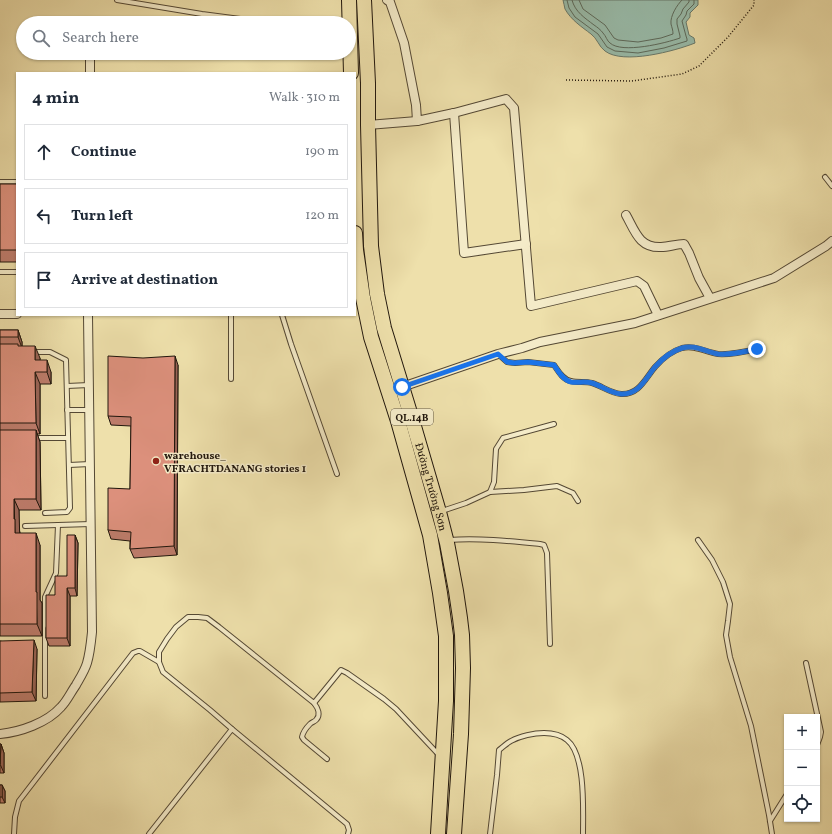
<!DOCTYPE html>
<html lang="en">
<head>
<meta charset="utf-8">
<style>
  body { margin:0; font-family:Vollkorn,serif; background:#f6f6f7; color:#1f2937 }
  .controls { position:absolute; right:12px; bottom:12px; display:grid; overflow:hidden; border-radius:0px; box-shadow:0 1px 3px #0004 }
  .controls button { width:36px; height:36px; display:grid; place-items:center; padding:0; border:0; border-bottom:1px solid #e0e1e3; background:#fff; color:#1f2937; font:20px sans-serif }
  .stop { position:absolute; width:12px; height:12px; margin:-9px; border:3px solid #1a73e8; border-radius:50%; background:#fff }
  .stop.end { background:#1a73e8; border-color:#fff; box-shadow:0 1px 4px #0008 }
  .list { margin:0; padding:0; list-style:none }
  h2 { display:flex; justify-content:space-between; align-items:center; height:52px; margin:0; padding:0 16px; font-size:17px }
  h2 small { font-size:13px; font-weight:400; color:#747a83 }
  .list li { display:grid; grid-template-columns:26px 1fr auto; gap:12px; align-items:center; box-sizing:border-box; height:56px; margin:0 8px 8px; padding:0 8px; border:1px solid #e0e1e3; border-radius:0px }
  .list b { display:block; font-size:15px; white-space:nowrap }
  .list em { font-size:13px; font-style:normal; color:#747a83 }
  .icon { flex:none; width:22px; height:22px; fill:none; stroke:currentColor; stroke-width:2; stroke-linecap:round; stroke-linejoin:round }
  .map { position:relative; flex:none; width:832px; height:834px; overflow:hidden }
  .search { position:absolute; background:#fff; box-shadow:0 1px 3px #0004; left:16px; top:16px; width:340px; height:44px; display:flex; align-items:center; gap:10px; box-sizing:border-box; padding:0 14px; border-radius:22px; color:#747a83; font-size:15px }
  .panel { position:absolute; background:#fff; box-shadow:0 1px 3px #0004; left:16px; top:72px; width:340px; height:244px; border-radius:0px }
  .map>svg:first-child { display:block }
</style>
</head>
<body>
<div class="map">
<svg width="832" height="834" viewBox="0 0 832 834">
  <rect width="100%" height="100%" fill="#eee0ab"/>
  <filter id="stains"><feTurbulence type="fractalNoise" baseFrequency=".005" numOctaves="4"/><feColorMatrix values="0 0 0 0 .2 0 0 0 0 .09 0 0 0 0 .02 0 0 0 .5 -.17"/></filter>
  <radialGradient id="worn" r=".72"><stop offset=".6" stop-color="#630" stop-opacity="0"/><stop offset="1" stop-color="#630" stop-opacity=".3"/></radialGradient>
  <path fill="#99bdac" stroke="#697a6c" d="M563 0H698V5L690 13V17L686 22 689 35 694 38 695 43C675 51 623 65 605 51 599 47 597 38 591 34 582 27 571 20 565 9 564 6 564 3 563 0Z"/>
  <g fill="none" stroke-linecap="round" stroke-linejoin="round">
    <g stroke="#5c6a5c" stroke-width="1">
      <polyline points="567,0 569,8 575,17 598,34 607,47 615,51 638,53 664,48 687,41 687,39 686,36 682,21 686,15 687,11 694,4 694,0"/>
      <path d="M572 0C575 12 585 18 594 25 597 27 601 30 603 33 606 36 607 41 610 43 622 54 666 43 680 38V36L677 24V19L681 14 683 9 689 2V0"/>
      <path d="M579 0 583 9 605 25 614 38 618 40 638 42 661 38 673 34C673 30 672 28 671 24 670 16 677 5 682 0"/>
    </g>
    <g stroke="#544834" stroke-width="6">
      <g id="lane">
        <polyline points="117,0 202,14 271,23"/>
        <polyline points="825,177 832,186"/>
        <polyline points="0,182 17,182"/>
        <polyline points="0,272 17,272"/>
        <polyline points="231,315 231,379"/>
        <polyline points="282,315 291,344 337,474"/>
        <polyline points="32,352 50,352 66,360 70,508 67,512 45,513"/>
        <path d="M498 354 507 362 515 363 528 362 554 365C558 371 563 380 571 381 578 383 585 381 592 383 602 386 610 393 621 394 639 395 645 379 655 367 662 359 672 351 682 348 695 345 705 352 718 354 731 355 744 352 757 349"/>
        <polyline points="67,386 89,385"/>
        <polyline points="67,410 89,410"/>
        <polyline points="34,438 68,438"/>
        <polyline points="69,465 90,464"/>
        <polyline points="490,492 524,490 557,486 573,493 578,501"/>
        <polyline points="442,511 466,503 490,492 494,482 496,449 503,438 554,424"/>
        <polyline points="25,526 91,524"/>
        <path d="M449 540C479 538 509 541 540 544L544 545 547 553 550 644"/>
        <polyline points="698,540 712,560 723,582 730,604 728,621 726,635 730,657 751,726 769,815 772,834"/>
        <polyline points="806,663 821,732 820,737 817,745"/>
        <polyline points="45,696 45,597 56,573 58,525"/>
        <path d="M314 703C318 708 321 715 316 720 314 722 312 722 310 724 307 727 303 732 302 737L304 740 327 759"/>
        <polyline points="232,729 210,710 163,672 159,662 159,652 167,639 176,627 188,617 198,617 207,618 219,627 314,703 341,670 347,673 384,699 396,709 439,755"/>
        <polyline points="770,821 787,794"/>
        <polyline points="14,834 15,817 19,801 133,653 138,651 140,651 159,662"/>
        <polyline points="149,834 232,729 347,824 349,830 348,834"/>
        <path d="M490 834 497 775 499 750C503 747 507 743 511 741 520 736 534 733 544 733 551 733 561 735 567 740 586 755 583 811 583 834"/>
      </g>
    </g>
    <g stroke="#544834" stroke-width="10">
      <g id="street">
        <polyline points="387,0 390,2 404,43 416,105 417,121 454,113 506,99 514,108 531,306 637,281 644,286 658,315"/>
        <polyline points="90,73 90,53"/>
        <polyline points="454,113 464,253 526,244"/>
        <polyline points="368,125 417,121"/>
        <path d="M626 215C635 231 639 248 661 247 669 247 676 244 684 244L689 253 699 278 710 298"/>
        <polyline points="0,314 17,314"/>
        <polyline points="402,387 498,354 522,348 540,342 635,323 774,278 826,246 832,241"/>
        <path d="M0 734C20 732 47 723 61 707 67 701 71 692 76 685 80 678 85 670 87 663 90 653 91 642 92 632L88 315"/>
      </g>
    </g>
    <g stroke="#20160c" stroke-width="16">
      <g id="highway">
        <polyline points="349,0 351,73"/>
        <path id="s1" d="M364 0 368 83V125L371 246 377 294 384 328 411 416 439 512 447 543 456 591 460 618 462 635 463 668 461 734 454 834"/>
        <polyline points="355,233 356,250 363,298 371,337 398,421 430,535 440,593 446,636 446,701 438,834"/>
      </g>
    </g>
    <polyline stroke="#20160c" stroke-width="1.5" stroke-dasharray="1 2" stroke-linecap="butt" points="566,80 632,81 682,74 699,66 728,37 754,5 754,0"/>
    <use href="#lane" stroke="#f4ebc8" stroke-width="4"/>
    <use href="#street" stroke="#f4ebc8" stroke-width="8"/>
    <use href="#highway" stroke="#eee0ab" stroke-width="14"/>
  </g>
  <g fill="#bd7c6b" stroke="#20160c">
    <rect x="0" y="184" width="17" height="78"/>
    <polygon points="0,330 18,330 22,342 22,346 40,358 40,360 51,372 51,384 40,384 40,434 37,434 40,442 41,510 19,510 19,528 20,533 40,545 40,600 42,603 42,636 0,636"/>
    <polygon points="178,365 177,555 134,558 130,549 130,541 111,539 108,530 130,489 131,426 111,425 108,416"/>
    <polygon points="75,535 78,543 77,596 70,596 70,646 49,646 46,638 46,628 55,595 67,576"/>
    <polygon points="0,641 37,649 36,701 0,702"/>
    <polygon points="0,744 1,744 4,753 4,773 0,773"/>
    <polygon points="0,785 2,785 5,791 5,803 0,803"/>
  </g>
  <g fill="#9a6557" stroke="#20160c">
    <polygon points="18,330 22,342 22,348 18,337"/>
    <polygon points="35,346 40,358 40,372 35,360"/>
    <polygon points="175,356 178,365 177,555 174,546"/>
    <polygon points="47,360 51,372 51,384 47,372"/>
    <polygon points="35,372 40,384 40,434 36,423"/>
    <polygon points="36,430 40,442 41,510 36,499"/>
    <polygon points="14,499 19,510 20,545 15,533"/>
    <polygon points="36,533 40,545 40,600 42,603 42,636 37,624 36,592"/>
    <polygon points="75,535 78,543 77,596 75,588"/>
    <polygon points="67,588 70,596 70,646 67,638"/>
    <polygon points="34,640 37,649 36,701 32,692"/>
    <polygon points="1,744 4,753 4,773 0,764"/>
    <polygon points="2,785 5,791 5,803 2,797"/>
  </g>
  <g fill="#dc907c" stroke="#20160c">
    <rect x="0" y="184" width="17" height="66"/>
    <rect x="0" y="330" width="18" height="7"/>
    <polygon points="0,344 18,344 18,346 35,346 35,360 47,360 47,372 35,372 36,423 0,423"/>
    <polygon points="108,356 143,358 175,356 174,546 130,549 131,532 108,530 108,488 130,489 131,417 108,416"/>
    <polygon points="0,430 36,430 36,499 14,499 14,519 15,519 15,533 36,533 36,592 37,592 37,624 0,624"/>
    <polygon points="67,535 75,535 75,588 67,588 67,638 46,638 46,595 55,595 55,576 67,576"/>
    <polygon points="34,640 32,692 0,693 0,641"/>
    <polygon points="0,744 1,744 0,764"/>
    <rect x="0" y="785" width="2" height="12"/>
  </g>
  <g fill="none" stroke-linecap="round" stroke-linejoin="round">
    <path stroke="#1a73e8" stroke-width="5" d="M402 387 498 354 507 362 514 363 528 362 554 365C558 371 563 380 571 382 578 383 585 381 592 383 602 386 610 393 621 394 639 395 645 379 655 367 662 359 672 351 682 348 695 344 705 352 718 354 731 355 744 352 757 349"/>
  </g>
  <circle fill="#8f2418" stroke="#f4ebc8" stroke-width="1.5" cx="156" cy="461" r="4"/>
  <g text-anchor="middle" stroke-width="3" stroke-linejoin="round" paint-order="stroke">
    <rect fill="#f4ebc8" stroke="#605644" stroke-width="1" x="391" y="409" width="42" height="16" rx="3"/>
    <g font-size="10" font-weight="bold" fill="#20160c">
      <text x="412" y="421">QL.14B</text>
    </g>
    <g font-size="11" font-weight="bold" fill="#20160c" stroke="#f4ebc8" text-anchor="start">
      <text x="164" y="459">warehouse_<tspan x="164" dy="13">VFRACHTDANANG stories 1</tspan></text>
    </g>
    <g font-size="11" fill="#20160c" stroke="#f4ebc8">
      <text dy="4" stroke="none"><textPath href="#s1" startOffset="495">Đường Trường Sơn</textPath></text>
    </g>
  </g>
  <rect width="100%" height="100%" filter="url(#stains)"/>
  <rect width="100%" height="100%" fill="url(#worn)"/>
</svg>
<div class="controls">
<button>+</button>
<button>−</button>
<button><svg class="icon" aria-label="locate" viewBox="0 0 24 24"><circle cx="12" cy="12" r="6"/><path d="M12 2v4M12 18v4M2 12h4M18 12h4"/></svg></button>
</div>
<div class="stop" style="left:402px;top:387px"></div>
<div class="stop end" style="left:757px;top:349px"></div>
<div class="search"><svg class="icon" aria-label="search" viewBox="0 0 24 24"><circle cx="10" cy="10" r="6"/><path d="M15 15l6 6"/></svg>Search here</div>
<section class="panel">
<h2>4 min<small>Walk · 310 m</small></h2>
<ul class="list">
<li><svg class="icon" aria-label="ahead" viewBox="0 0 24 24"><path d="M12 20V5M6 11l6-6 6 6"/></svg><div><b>Continue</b></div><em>190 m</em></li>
<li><svg class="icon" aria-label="left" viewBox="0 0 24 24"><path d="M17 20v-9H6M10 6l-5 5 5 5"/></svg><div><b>Turn left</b></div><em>120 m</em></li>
<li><svg class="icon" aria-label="arrive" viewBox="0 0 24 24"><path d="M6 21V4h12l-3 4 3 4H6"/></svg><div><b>Arrive at destination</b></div></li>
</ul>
</section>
</div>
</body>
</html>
